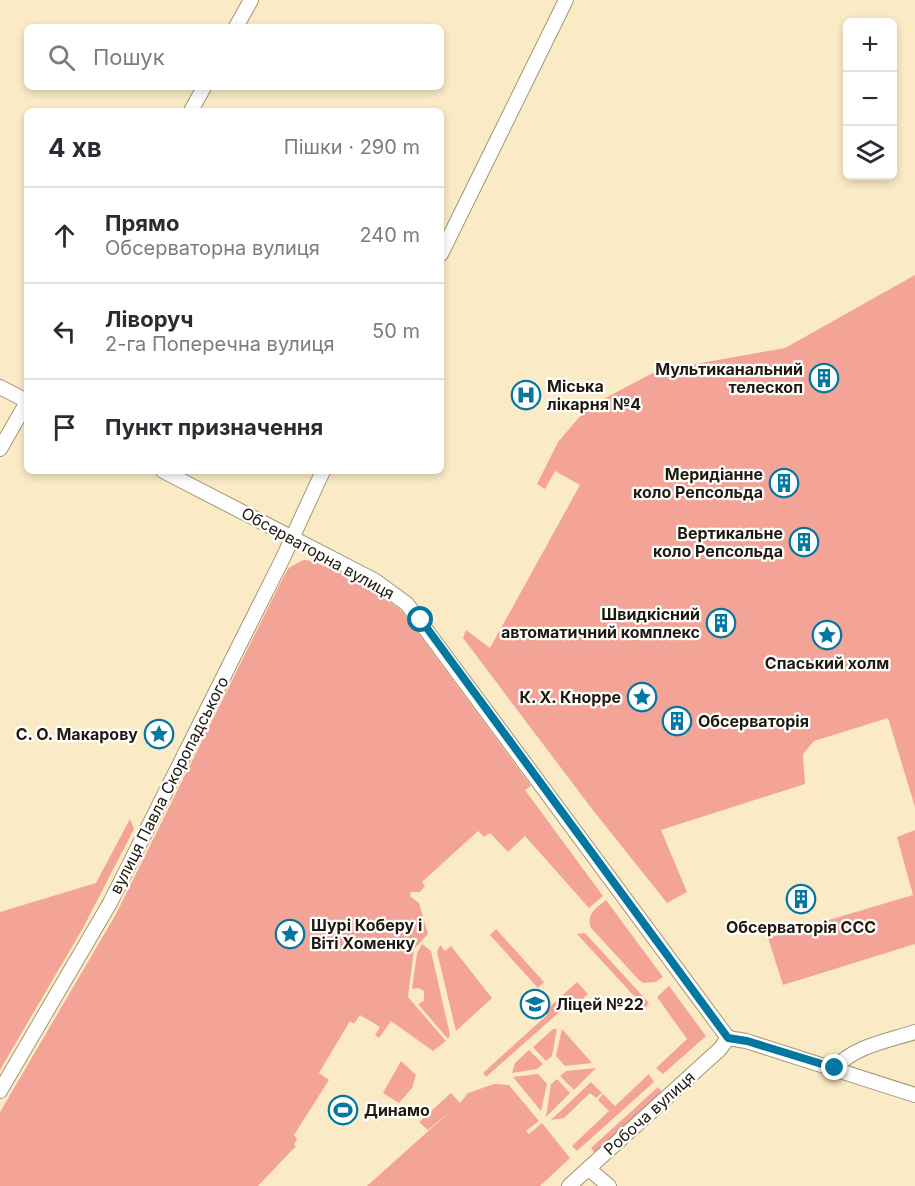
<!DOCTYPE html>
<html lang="uk">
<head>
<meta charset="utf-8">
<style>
  body { margin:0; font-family:Inter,sans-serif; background:#f7f7f7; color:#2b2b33 }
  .controls { position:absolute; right:18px; top:18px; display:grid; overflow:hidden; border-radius:9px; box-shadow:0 3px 9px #0003 }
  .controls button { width:54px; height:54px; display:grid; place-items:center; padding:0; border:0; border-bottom:2px solid #e1e1e2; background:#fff; color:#2b2b33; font:30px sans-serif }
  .stop { position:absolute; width:18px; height:18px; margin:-14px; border:4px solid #0477a0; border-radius:50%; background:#fff }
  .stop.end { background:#0477a0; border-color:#fff; box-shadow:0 2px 6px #0008 }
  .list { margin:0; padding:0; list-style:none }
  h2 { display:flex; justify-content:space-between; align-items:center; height:78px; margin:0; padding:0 24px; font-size:26px }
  h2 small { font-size:20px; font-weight:400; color:#7c7c81 }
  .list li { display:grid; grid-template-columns:39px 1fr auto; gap:18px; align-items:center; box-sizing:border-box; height:96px; padding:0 24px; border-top:2px solid #e1e1e2 }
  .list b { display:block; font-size:22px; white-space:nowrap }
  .list p { margin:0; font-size:20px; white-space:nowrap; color:#7c7c81 }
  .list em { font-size:20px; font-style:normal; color:#7c7c81 }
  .icon { flex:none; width:33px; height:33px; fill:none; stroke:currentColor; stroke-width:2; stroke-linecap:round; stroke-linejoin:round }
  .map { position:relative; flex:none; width:915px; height:1186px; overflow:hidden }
  .search { position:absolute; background:#fff; box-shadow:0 3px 9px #0003; left:24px; top:24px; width:420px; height:66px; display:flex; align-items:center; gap:15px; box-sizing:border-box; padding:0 21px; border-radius:9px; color:#7c7c81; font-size:22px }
  .panel { position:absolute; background:#fff; box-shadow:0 3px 9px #0003; left:24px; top:108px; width:420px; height:366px; border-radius:9px }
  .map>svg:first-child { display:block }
</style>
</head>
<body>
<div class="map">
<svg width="915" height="1186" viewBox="0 0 915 1186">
  <rect width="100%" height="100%" fill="#faebc6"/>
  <g fill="#f4a496">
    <polygon points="915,275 915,807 888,718 814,741 803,754 805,784 661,830 687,892 667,903 592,809 463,638 466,630 490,648 580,485 555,471 545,489 537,484 558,442 588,407 651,374 673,368 785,348"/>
    <path d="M303 560C319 558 389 599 402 611L531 786 525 790 603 896 589 908 525 836 508 852 490 833 484 837 478 831 422 882 425 886 420 892H411L410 896 419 903 428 934 414 949 408 997 446 1041 433 1051 391 1021 379 1038 375 1035 380 1027 360 1015 354 1024 350 1021 319 1073 329 1080 294 1135 297 1139 294 1145 296 1146 258 1186H0V1112L116 914 284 576 289 568Z"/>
    <polygon points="130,819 134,829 83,928 0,1070 0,912 96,883"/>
    <polygon points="915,830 915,944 783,985 768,938 913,895 897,837"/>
    <path d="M606 900 663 977 655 982 643 983 638 979 591 928C586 914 596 908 606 900Z"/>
    <polygon points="496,929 544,982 538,988 490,935"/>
    <polygon points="585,933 649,1003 645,1008 577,934"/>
    <polygon points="422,944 431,951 450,1035 448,1039 418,1004 424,1001 424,991 418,988 412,989 417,953"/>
    <polygon points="440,945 445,951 451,946 492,998 456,1031 437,952"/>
    <polygon points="577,982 588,994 577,1004 573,1000 486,1077 483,1073 547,1015 545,1011"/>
    <polygon points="669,986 706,1036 663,1074 656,1068 687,1039 657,997"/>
    <polygon points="553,1029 557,1029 552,1056 546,1061 533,1047"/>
    <polygon points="562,1029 592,1063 565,1066 556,1056"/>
    <polygon points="529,1050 543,1064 537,1069 512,1073 515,1063"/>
    <polygon points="401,1061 416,1075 412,1088 399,1103 383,1093"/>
    <polygon points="596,1068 574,1090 560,1076 566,1071"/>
    <polygon points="538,1074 547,1084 541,1111 513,1077"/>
    <polygon points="649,1074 654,1082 577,1151 572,1146 609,1111 598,1100 603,1094 615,1106"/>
    <polygon points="557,1079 570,1093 546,1117 551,1084"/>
    <polygon points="591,1082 602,1093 596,1098 590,1093 564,1118 551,1120"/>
    <polygon points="494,1084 509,1085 539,1121 526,1131 529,1134 542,1123 570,1158 540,1186 367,1186 455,1107 428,1130 419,1122 451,1093 460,1103 468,1093"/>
    <polygon points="658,1087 662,1092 595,1153 591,1148"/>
  </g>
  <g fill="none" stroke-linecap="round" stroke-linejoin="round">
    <g stroke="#a39573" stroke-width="16">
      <g id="minor">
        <polyline points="236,27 251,0"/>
        <polyline points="191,111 204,87"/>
        <polyline points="441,254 566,0"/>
        <polyline points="0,387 27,401"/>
        <polyline points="0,449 27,402"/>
        <polyline points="163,471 374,580 407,604 728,1038"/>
        <polyline points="728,1038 746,1041 915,1095"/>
        <path d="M835 1068C855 1046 887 1041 915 1032"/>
        <polyline points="0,1091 110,903 282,560 323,471"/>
        <polyline points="589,1169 609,1186"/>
        <polyline points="569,1186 720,1049 728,1038"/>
      </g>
    </g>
    <use href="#minor" stroke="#fff" stroke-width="14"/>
  </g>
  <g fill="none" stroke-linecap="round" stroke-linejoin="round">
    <polyline stroke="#0477a0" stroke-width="8" points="421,620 728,1038 747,1041 835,1068"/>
  </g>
  <defs>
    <g id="building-ring" transform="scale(1.5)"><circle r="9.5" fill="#fff" stroke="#0477a0" stroke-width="1.5"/><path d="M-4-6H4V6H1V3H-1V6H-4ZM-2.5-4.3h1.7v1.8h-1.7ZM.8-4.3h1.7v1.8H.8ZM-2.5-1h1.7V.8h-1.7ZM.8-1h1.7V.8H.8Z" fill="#0477a0"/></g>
    <g id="hospital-ring" transform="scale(1.5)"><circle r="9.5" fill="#fff" stroke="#0477a0" stroke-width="1.5"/><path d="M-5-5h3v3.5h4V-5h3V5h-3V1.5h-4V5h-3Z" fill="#0477a0"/></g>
    <g id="sight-ring" transform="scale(1.5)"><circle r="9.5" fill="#fff" stroke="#0477a0" stroke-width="1.5"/><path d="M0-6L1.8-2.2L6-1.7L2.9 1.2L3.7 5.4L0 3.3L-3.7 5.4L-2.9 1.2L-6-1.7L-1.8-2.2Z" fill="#0477a0"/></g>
    <g id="school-ring" transform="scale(1.5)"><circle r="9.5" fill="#fff" stroke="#0477a0" stroke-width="1.5"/><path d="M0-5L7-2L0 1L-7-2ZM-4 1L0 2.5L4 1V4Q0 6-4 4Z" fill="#0477a0"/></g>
    <g id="stadium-ring" transform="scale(1.5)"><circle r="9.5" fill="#fff" stroke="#0477a0" stroke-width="1.5"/><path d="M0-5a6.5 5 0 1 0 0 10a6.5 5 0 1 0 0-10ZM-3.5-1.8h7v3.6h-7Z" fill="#0477a0"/></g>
  </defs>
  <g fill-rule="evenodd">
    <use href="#building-ring" x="824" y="378"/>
    <use href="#hospital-ring" x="526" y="395"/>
    <use href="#building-ring" x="784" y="483"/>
    <use href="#building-ring" x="804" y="542"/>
    <use href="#building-ring" x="721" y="623"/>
    <use href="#sight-ring" x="827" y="635"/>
    <use href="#sight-ring" x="642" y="697"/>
    <use href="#building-ring" x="677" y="721"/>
    <use href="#sight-ring" x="159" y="734"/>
    <use href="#building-ring" x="801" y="899"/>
    <use href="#sight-ring" x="290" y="934"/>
    <use href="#school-ring" x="535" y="1004"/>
    <use href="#stadium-ring" x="343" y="1110"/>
  </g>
  <g text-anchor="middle" stroke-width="4.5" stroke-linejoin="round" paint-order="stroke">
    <g font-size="16" font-weight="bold" fill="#1f1a0d" stroke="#fff" text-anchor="end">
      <text x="803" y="375">Мультиканальний<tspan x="803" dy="18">телескоп</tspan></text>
      <text x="547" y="392" text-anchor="start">Міська<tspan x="547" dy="18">лікарня №4</tspan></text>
      <text x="763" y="480">Меридіанне<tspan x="763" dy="18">коло Репсольда</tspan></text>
      <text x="783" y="539">Вертикальне<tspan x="783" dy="18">коло Репсольда</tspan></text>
      <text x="700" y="620">Швидкісний<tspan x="700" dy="18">автоматичний комплекс</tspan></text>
      <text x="827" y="669" text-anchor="middle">Спаський холм</text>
      <text x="621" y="703">К. Х. Кнорре</text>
      <text x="698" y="727" text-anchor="start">Обсерваторія</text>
      <text x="138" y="740">С. О. Макарову</text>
      <text x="311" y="931" text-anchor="start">Шурі Коберу і<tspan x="311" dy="18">Віті Хоменку</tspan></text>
      <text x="801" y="933" text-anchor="middle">Обсерваторія ССС</text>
      <text x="556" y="1010" text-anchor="start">Ліцей №22</text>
      <text x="364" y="1116" text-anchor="start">Динамо</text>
    </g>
    <g font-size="16" fill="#1f1a0d" stroke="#fff">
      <text transform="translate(318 553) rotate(29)" y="6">Обсерваторна вулиця</text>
      <text transform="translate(169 785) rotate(-63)" y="6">вулиця Павла Скоропадського</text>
      <text transform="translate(649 1113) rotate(-42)" y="6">Робоча вулиця</text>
    </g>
  </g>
</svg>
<div class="controls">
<button>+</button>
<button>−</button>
<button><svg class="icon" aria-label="layers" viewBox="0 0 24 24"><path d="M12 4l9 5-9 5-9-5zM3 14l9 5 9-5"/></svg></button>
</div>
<div class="stop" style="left:421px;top:620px"></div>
<div class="stop end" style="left:835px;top:1068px"></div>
<div class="search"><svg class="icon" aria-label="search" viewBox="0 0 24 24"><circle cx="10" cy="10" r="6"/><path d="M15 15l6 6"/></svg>Пошук</div>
<section class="panel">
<h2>4 хв<small>Пішки · 290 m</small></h2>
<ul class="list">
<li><svg class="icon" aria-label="ahead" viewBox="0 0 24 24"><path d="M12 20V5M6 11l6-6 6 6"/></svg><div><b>Прямо</b><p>Обсерваторна вулиця</p></div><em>240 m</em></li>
<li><svg class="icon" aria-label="left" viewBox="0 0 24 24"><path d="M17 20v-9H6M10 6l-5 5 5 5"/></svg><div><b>Ліворуч</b><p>2-га Поперечна вулиця</p></div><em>50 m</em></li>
<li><svg class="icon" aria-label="arrive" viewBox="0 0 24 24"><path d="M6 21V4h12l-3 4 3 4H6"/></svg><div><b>Пункт призначення</b></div></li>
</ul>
</section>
</div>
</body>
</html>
